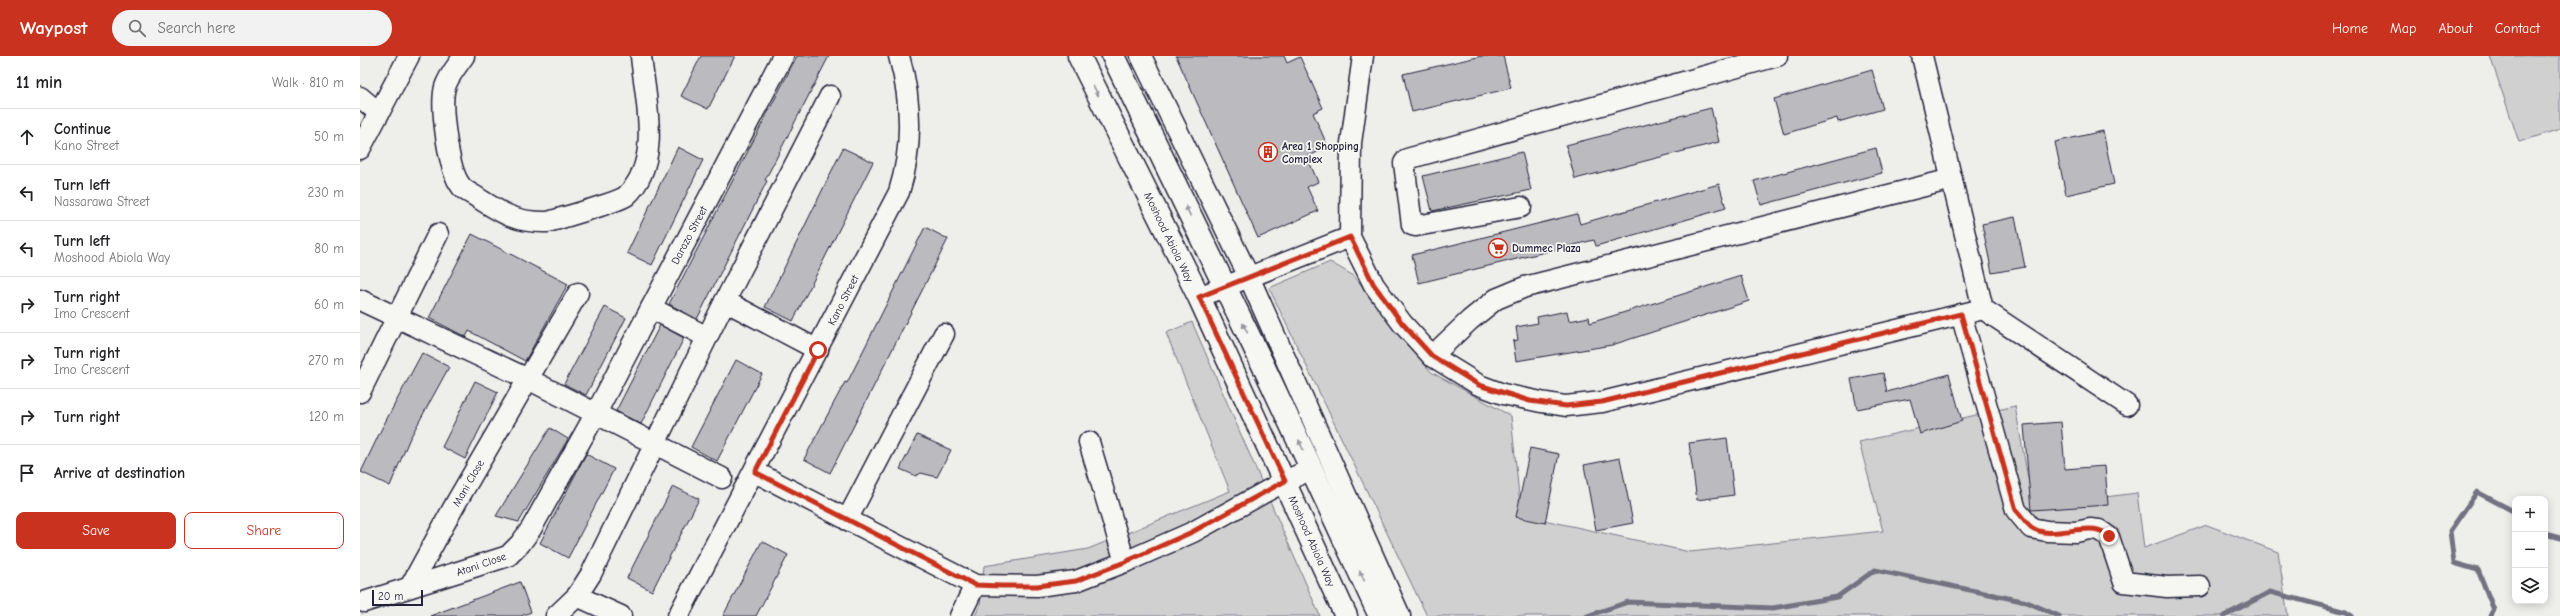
<!DOCTYPE html>
<html lang="en">
<head>
<meta charset="utf-8">
<style>
  body { margin:0; font-family:"Comic Neue",sans-serif; background:#f2f2f2; color:#202124 }
  .controls { position:absolute; right:12px; bottom:12px; display:grid; overflow:hidden; border-radius:8px; box-shadow:0 2px 10px #0003 }
  .controls button { width:36px; height:36px; display:grid; place-items:center; padding:0; border:0; border-bottom:1px solid #e0e0e0; background:#fff; color:#202124; font:20px sans-serif }
  .scale { position:absolute; left:12px; bottom:10px; width:51px; box-sizing:border-box; padding-left:4px; border:2px solid #22223b; border-top:0; font-size:11px; line-height:14px; white-space:nowrap; color:#22223b; -webkit-text-stroke:3px #f6f6f2; paint-order:stroke }
  .stop { position:absolute; width:12px; height:12px; margin:-9px; border:3px solid #c8321e; border-radius:50%; background:#fff }
  .stop.end { background:#c8321e; border-color:#fff; box-shadow:0 1px 4px #0008 }
  .list { margin:0; padding:0; list-style:none }
  h2 { display:flex; justify-content:space-between; align-items:center; height:52px; margin:0; padding:0 16px; font-size:17px }
  h2 small { font-size:13px; font-weight:400; color:#757577 }
  .list li { display:grid; grid-template-columns:26px 1fr auto; gap:12px; align-items:center; box-sizing:border-box; height:56px; padding:0 16px; border-top:1px solid #e0e0e0 }
  .list b { display:block; font-size:15px; white-space:nowrap }
  .list p { margin:0; font-size:13px; white-space:nowrap; color:#757577 }
  .list em { font-size:13px; font-style:normal; color:#757577 }
  .actions { display:flex; gap:8px; padding:12px 16px }
  .actions a { flex:1; padding:9px 0; border:1px solid #c8321e; border-radius:8px; text-align:center; font-size:14px; color:#c8321e }
  .actions .main { background:#c8321e; color:#fff }
  .icon { flex:none; width:22px; height:22px; fill:none; stroke:currentColor; stroke-width:2; stroke-linecap:round; stroke-linejoin:round }
  .map { position:relative; flex:none; width:2200px; height:560px; overflow:hidden }
  header { display:flex; align-items:center; gap:24px; box-sizing:border-box; height:56px; padding:0 20px; background:#c8321e; color:#fff }
  header strong { font-size:19px }
  nav { display:flex; gap:22px; margin-inline-start:auto; font-size:14px }
  .search { width:280px; height:36px; background:#f2f2f2; display:flex; align-items:center; gap:10px; box-sizing:border-box; padding:0 14px; border-radius:22px; color:#757577; font-size:15px }
  main { display:flex }
  aside { flex:1; background:#fff }
  .map>svg:first-child { display:block }
</style>
</head>
<body>
<header>
<strong>Waypost</strong>
<div class="search"><svg class="icon" aria-label="search" viewBox="0 0 24 24"><circle cx="10" cy="10" r="6"/><path d="M15 15l6 6"/></svg>Search here</div>
<nav><a>Home</a><a>Map</a><a>About</a><a>Contact</a></nav>
</header>
<main>
<aside>
<h2>11 min<small>Walk · 810 m</small></h2>
<ul class="list">
<li><svg class="icon" aria-label="ahead" viewBox="0 0 24 24"><path d="M12 20V5M6 11l6-6 6 6"/></svg><div><b>Continue</b><p>Kano Street</p></div><em>50 m</em></li>
<li><svg class="icon" aria-label="left" viewBox="0 0 24 24"><path d="M17 20v-9H6M10 6l-5 5 5 5"/></svg><div><b>Turn left</b><p>Nassarawa Street</p></div><em>230 m</em></li>
<li><svg class="icon" aria-label="left" viewBox="0 0 24 24"><path d="M17 20v-9H6M10 6l-5 5 5 5"/></svg><div><b>Turn left</b><p>Moshood Abiola Way</p></div><em>80 m</em></li>
<li><svg class="icon" aria-label="right" viewBox="0 0 24 24"><path d="M7 20v-9h11M14 6l5 5-5 5"/></svg><div><b>Turn right</b><p>Imo Crescent</p></div><em>60 m</em></li>
<li><svg class="icon" aria-label="right" viewBox="0 0 24 24"><path d="M7 20v-9h11M14 6l5 5-5 5"/></svg><div><b>Turn right</b><p>Imo Crescent</p></div><em>270 m</em></li>
<li><svg class="icon" aria-label="right" viewBox="0 0 24 24"><path d="M7 20v-9h11M14 6l5 5-5 5"/></svg><div><b>Turn right</b></div><em>120 m</em></li>
<li><svg class="icon" aria-label="arrive" viewBox="0 0 24 24"><path d="M6 21V4h12l-3 4 3 4H6"/></svg><div><b>Arrive at destination</b></div></li>
</ul>
<div class="actions"><a class="main">Save</a><a>Share</a></div>
</aside>
<div class="map">
<svg width="2200" height="560" viewBox="0 0 2200 560">
  <rect width="100%" height="100%" fill="#eeeeeb"/>
  <filter id="ink" filterUnits="userSpaceOnUse"><feTurbulence type="fractalNoise" baseFrequency=".025" numOctaves="2"/><feDisplacementMap in="SourceGraphic" scale="8" xChannelSelector="R" yChannelSelector="G"/><feConvolveMatrix kernelMatrix="1 2 1 2 8 2 1 2 1" color-interpolation-filters="sRGB"/></filter>
  <g filter="url(#ink)">
    <g fill="#d0d0d1" stroke="#797986">
      <polygon points="2130,0 2200,0 2200,73 2159,86"/>
      <polygon points="970,206 994,220 1071,316 1151,360 1161,459 1330,496 1523,475 1499,386 1655,350 1673,450 1777,437 1784,492 1847,469 1918,496 1928,560 1067,560 909,232"/>
      <polygon points="832,266 960,560 615,560 620,549 624,510 728,493 870,435 806,277"/>
    </g>
    <g fill="none" stroke-linecap="round" stroke-linejoin="round">
      <g stroke="#727281" stroke-width="5">
        <polyline points="2185,478 2200,482"/>
        <polyline points="1227,560 1268,546 1413,552 1477,541 1515,514 1667,546 1699,560"/>
        <polyline points="1864,560 1910,536 1986,556 1992,560"/>
        <polyline points="2131,560 2134,554 2118,514 2094,507 2090,475 2117,436 2155,456"/>
      </g>
    </g>
    <g fill="#bbbbbf" stroke="#22223b">
      <polygon points="341,0 375,0 348,53 321,40"/>
      <polygon points="437,0 469,0 405,124 407,125 337,263 309,248"/>
      <polygon points="816,0 924,0 927,7 940,1 963,52 953,57 968,91 947,101 958,126 947,131 958,155 898,182"/>
      <polygon points="1122,0 1143,0 1151,32 1052,56 1043,18"/>
      <polygon points="1512,14 1523,53 1478,66 1477,62 1424,78 1414,43"/>
      <polygon points="1351,52 1359,86 1215,123 1206,89"/>
      <polygon points="1743,75 1754,128 1706,139 1695,86"/>
      <polygon points="318,91 343,104 292,209 267,197"/>
      <polygon points="483,92 513,106 433,265 405,251"/>
      <polygon points="1516,92 1522,117 1401,149 1394,125"/>
      <polygon points="1162,96 1171,134 1072,155 1063,120"/>
      <polygon points="1359,128 1366,152 1236,190 1234,184 1059,227 1052,199 1217,158 1220,168"/>
      <polygon points="1655,161 1665,211 1632,217 1622,168"/>
      <polygon points="565,171 588,183 470,417 444,403 485,326 487,327"/>
      <polygon points="112,178 208,228 165,305 109,275 106,281 69,262"/>
      <polygon points="1381,220 1389,245 1252,289 1156,305 1153,285 1158,284 1156,271 1178,267 1177,261 1207,255 1209,265 1229,261 1230,267"/>
      <polygon points="245,251 266,262 226,339 204,328"/>
      <polygon points="300,269 324,282 281,368 256,355"/>
      <polygon points="62,297 89,311 49,384 30,430 1,416 22,372"/>
      <polygon points="376,304 402,318 357,405 331,391"/>
      <polygon points="1523,317 1527,336 1589,318 1602,365 1560,378 1550,343 1497,353 1491,323"/>
      <polygon points="115,325 138,336 105,403 82,391"/>
      <polygon points="1701,366 1705,413 1745,410 1748,449 1671,454 1664,369"/>
      <polygon points="190,372 208,383 159,466 136,460"/>
      <polygon points="557,379 591,394 577,421 561,417 556,420 540,413"/>
      <polygon points="1367,382 1374,439 1337,444 1329,387"/>
      <polygon points="1170,392 1199,398 1185,467 1156,461"/>
      <polygon points="226,398 254,413 208,502 180,487"/>
      <polygon points="1260,402 1273,467 1236,474 1224,409"/>
      <polygon points="313,430 339,443 292,535 267,522"/>
      <polygon points="402,485 428,499 396,560 363,560"/>
      <polygon points="160,526 171,556 161,560 70,560"/>
    </g>
    <g fill="none" stroke-linecap="round" stroke-linejoin="round">
      <g stroke="#22223b" stroke-width="23">
        <g id="minor">
          <path d="M104 0C97 10 89 19 85 31 80 50 88 114 101 130 104 135 113 138 118 142 143 158 157 167 188 166 201 162 259 146 266 140 303 106 285 43 281 0"/>
          <polyline points="781,0 889,221 1040,560"/>
          <polyline points="1003,0 991,87 990,181 1014,229 1042,267 1072,300 1119,329 1143,338 1181,346 1206,350 1242,346 1623,253"/>
          <polyline points="1562,0 1623,253 1767,349"/>
          <polyline points="0,41 19,57"/>
          <polyline points="0,93 49,0"/>
          <polyline points="1161,151 1056,170 1052,169 1044,107 1047,103 1417,0"/>
          <polyline points="839,241 990,181"/>
          <polyline points="0,244 168,323 362,422"/>
          <polyline points="365,245 458,294"/>
          <polyline points="291,252 347,281"/>
          <polyline points="1601,258 1656,454 1671,472 1687,475 1716,476 1730,473 1739,474 1749,481 1764,526 1807,531 1840,530"/>
          <polyline points="1072,300 1110,264 1136,243 1165,231 1592,123"/>
          <polyline points="0,336 78,178"/>
          <polyline points="729,386 765,506"/>
          <polyline points="395,416 615,529 677,530 716,525 765,506 833,476 925,425 952,413"/>
          <polyline points="487,464 584,278"/>
          <polyline points="50,531 97,445 218,237"/>
          <polyline points="217,540 261,560"/>
          <polyline points="4,546 148,500 160,488 171,473 235,359 423,0"/>
          <polyline points="196,560 217,540 231,518 365,245 470,40"/>
          <path d="M318 560 539 136C553 91 552 46 539 0"/>
          <polyline points="600,560 615,529"/>
        </g>
      </g>
      <g stroke="#22223b" stroke-width="25">
        <g id="major">
          <polyline points="719,0 839,241 986,560"/>
          <polyline points="753,0 903,309 1020,560"/>
        </g>
      </g>
      <use href="#minor" stroke="#f6f6f2" stroke-width="20"/>
      <use href="#major" stroke="#f6f6f2" stroke-width="22"/>
    </g>
    <defs><path id="oneway-solid" d="M-6-.8H1V-3.2L6.5 0L1 3.2V.8H-6Z"/></defs>
    <g fill="#9797a0">
      <use href="#oneway-solid" transform="translate(736 35) rotate(63)"/>
      <use href="#oneway-solid" transform="translate(828 155) rotate(-116)"/>
      <use href="#oneway-solid" transform="translate(885 272) rotate(-116)"/>
      <use href="#oneway-solid" transform="translate(941 389) rotate(-115)"/>
      <use href="#oneway-solid" transform="translate(1002 520) rotate(-115)"/>
    </g>
  </g>
  <g fill="none" stroke-linecap="round" stroke-linejoin="round" filter="url(#ink)">
    <path stroke="#c8321e" stroke-width="5" d="M458 294 395 416 615 529 642 530H677L716 525 765 506 832 476 925 425 839 241 990 181 1014 229 1042 267 1072 300 1119 329 1170 345 1206 350 1242 346 1601 258 1656 454C1661 459 1665 466 1671 471 1687 484 1721 469 1738 474 1742 475 1746 478 1749 480"/>
  </g>
  <defs>
    <g id="building-ring" transform="scale(1)"><circle r="9.5" fill="#f6f6f2" stroke="#c8321e" stroke-width="1.5"/><path d="M-4-6H4V6H1V3H-1V6H-4ZM-2.5-4.3h1.7v1.8h-1.7ZM.8-4.3h1.7v1.8H.8ZM-2.5-1h1.7V.8h-1.7ZM.8-1h1.7V.8H.8Z" fill="#c8321e"/></g>
    <g id="supermarket-ring" transform="scale(1)"><circle r="9.5" fill="#f6f6f2" stroke="#c8321e" stroke-width="1.5"/><path d="M-6-5.5h2.5l.6 2H6L4.5 2H-2.5L-4.4-4H-6ZM-1.5 3.2a1.3 1.3 0 1 0 .1 0ZM3 3.2a1.3 1.3 0 1 0 .1 0Z" fill="#c8321e"/></g>
  </defs>
  <g fill-rule="evenodd">
    <use href="#building-ring" x="908" y="96"/>
    <use href="#supermarket-ring" x="1138" y="192"/>
  </g>
  <g text-anchor="middle" stroke-width="3.5" stroke-linejoin="round" paint-order="stroke">
    <g font-size="11" font-weight="bold" fill="#22223b" stroke="#f6f6f2" text-anchor="start">
      <text x="922" y="94">Area 1 Shopping<tspan x="922" dy="13">Complex</tspan></text>
      <text x="1152" y="196">Dummec Plaza</text>
    </g>
    <g font-size="11" fill="#22223b" stroke="#f6f6f2">
      <text transform="translate(329 179) rotate(-62)" y="4">Darazo Street</text>
      <text transform="translate(809 181) rotate(64)" y="4">Moshood Abiola Way</text>
      <text transform="translate(483 244) rotate(-63)" y="4">Kano Street</text>
      <text transform="translate(108 427) rotate(-60)" y="4">Mani Close</text>
      <text transform="translate(952 485) rotate(66)" y="4">Moshood Abiola Way</text>
      <text transform="translate(121 508) rotate(-19)" y="4">Atani Close</text>
    </g>
  </g>
</svg>
<div class="controls">
<button>+</button>
<button>−</button>
<button><svg class="icon" aria-label="layers" viewBox="0 0 24 24"><path d="M12 4l9 5-9 5-9-5zM3 14l9 5 9-5"/></svg></button>
</div>
<div class="scale">20 m</div>
<div class="stop" style="left:458px;top:294px"></div>
<div class="stop end" style="left:1749px;top:480px"></div>
</div>
</main>
</body>
</html>
